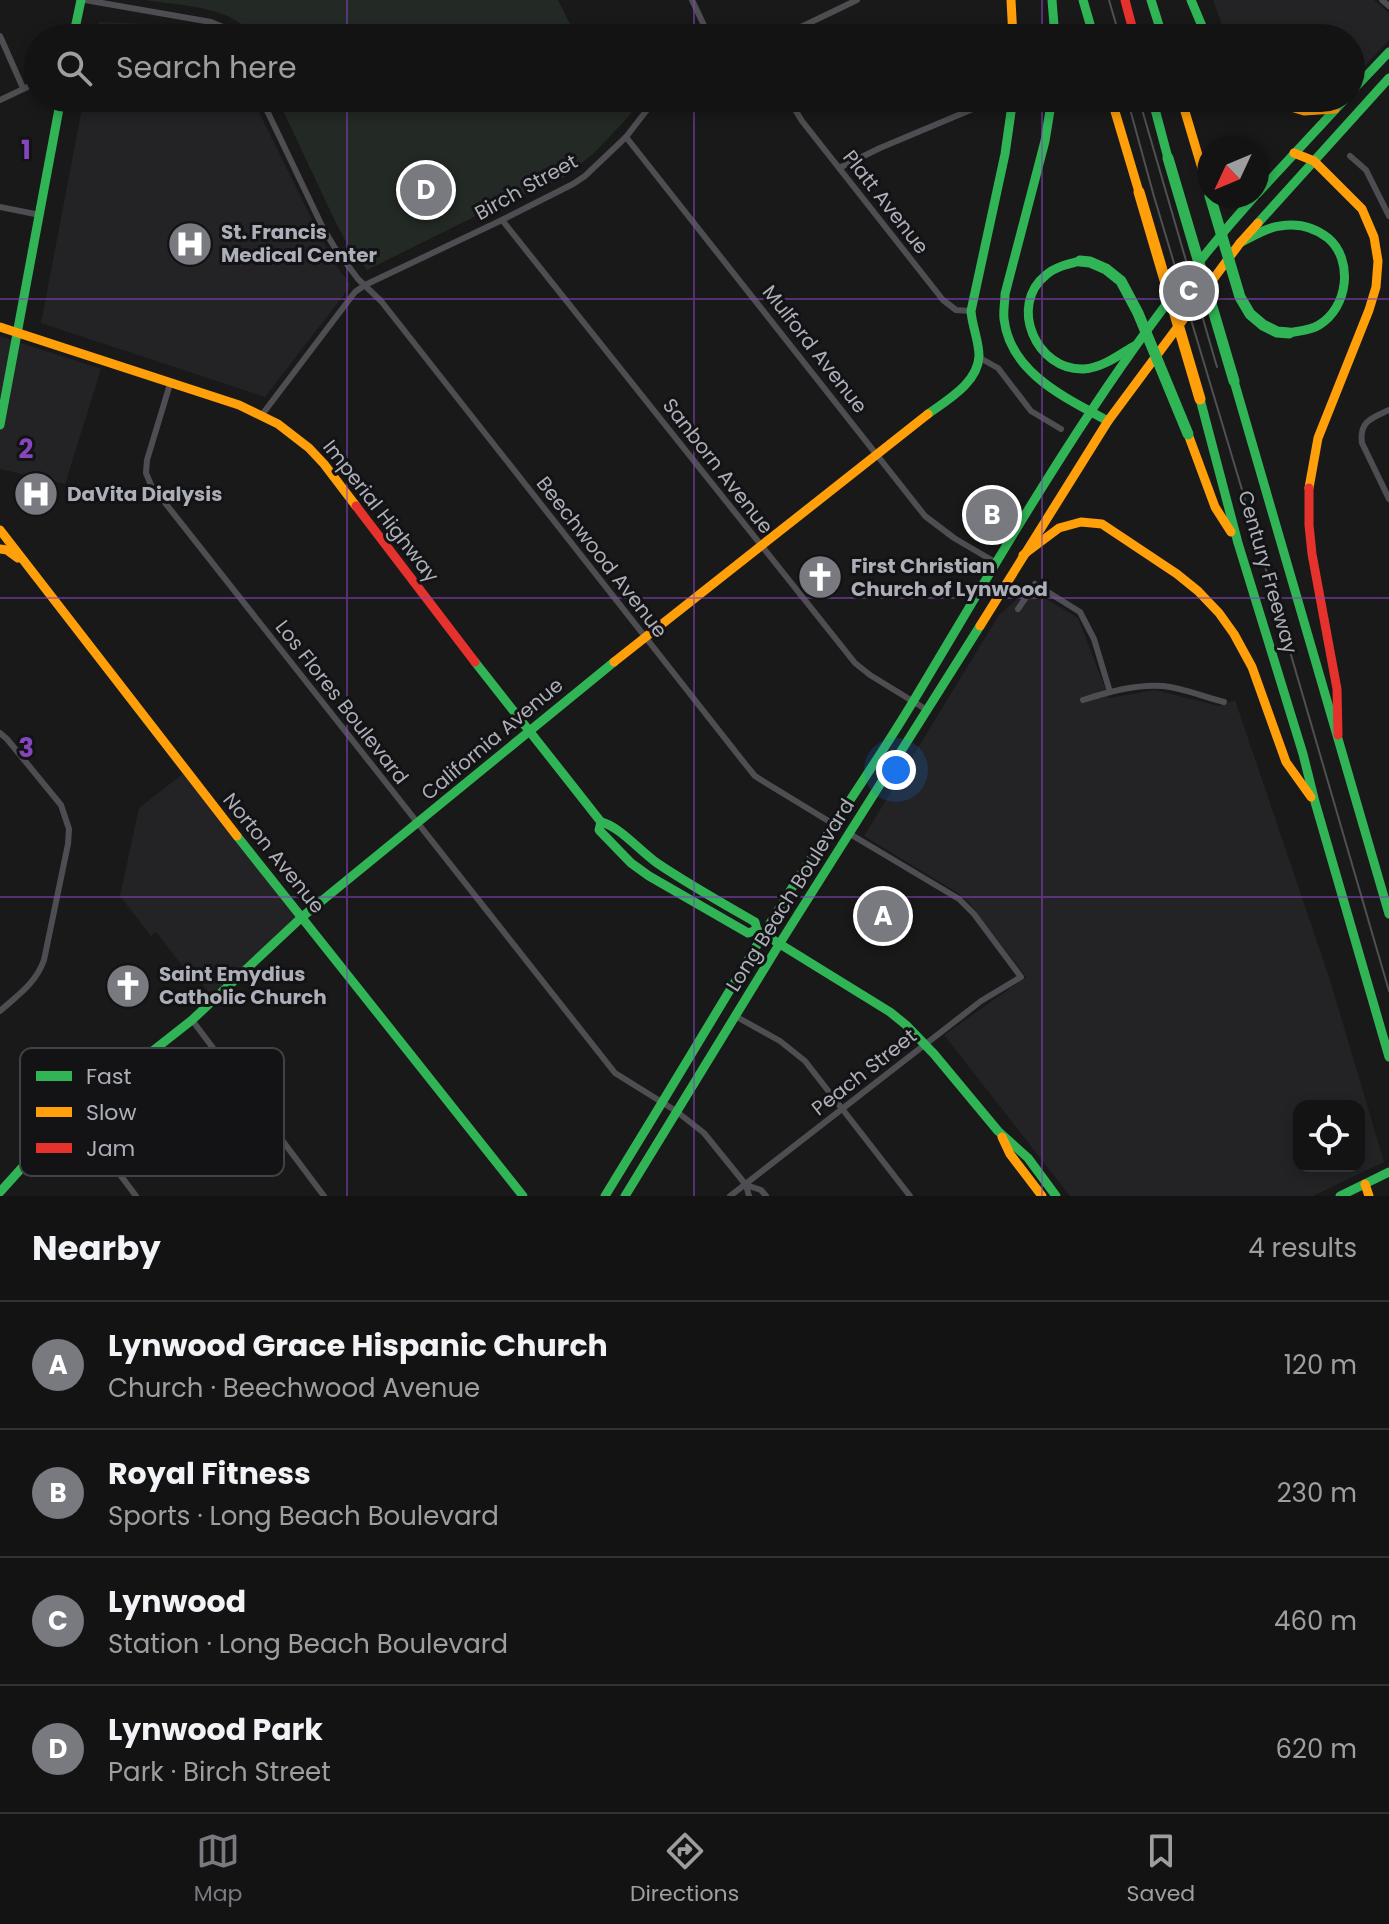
<!DOCTYPE html>
<html lang="en">
<head>
<meta charset="utf-8">
<style>
  body { margin:0; font-family:Poppins,sans-serif; background:#202021; color:#f1f3f6 }
  .controls { position:absolute; right:24px; bottom:24px; display:grid; overflow:hidden; border-radius:16px; box-shadow:0 4px 12px #0003 }
  .controls button { width:72px; height:72px; display:grid; place-items:center; padding:0; border:0; border-bottom:2px solid #323233; background:#131313; color:#f1f3f6; font:40px sans-serif }
  .compass { position:absolute; left:1197px; top:136px; width:72px; height:72px; border-radius:50%; background:#131313; box-shadow:0 4px 12px #0003; rotate:226deg }
  .you { position:absolute; left:896px; top:770px; width:28px; height:28px; margin:-20px; border:6px solid #fff; border-radius:50%; background:#1a73e8; box-shadow:0 0 0 12px #1a73e833 }
  .badge { display:grid; place-items:center; width:52px; height:52px; border-radius:50%; background:#797a80; color:#fff; font-size:26px; font-weight:700 }
  .pin { position:absolute; translate:-50% -50%; border:4px solid #fff; box-shadow:0 2px 8px #0006 }
  .list { margin:0; padding:0; list-style:none }
  h2 { display:flex; justify-content:space-between; align-items:center; height:104px; margin:0; padding:0 32px; font-size:34px }
  h2 small { font-size:26px; font-weight:400; color:#9d9ea0 }
  .list li { display:grid; grid-template-columns:52px 1fr auto; gap:24px; align-items:center; box-sizing:border-box; height:128px; padding:0 32px; border-top:2px solid #323233 }
  .list b { display:block; font-size:30px; white-space:nowrap }
  .list p { margin:0; font-size:26px; white-space:nowrap; color:#9d9ea0 }
  .list em { font-size:26px; font-style:normal; color:#9d9ea0 }
  .icon { flex:none; width:44px; height:44px; fill:none; stroke:currentColor; stroke-width:2; stroke-linecap:round; stroke-linejoin:round }
  .map { position:relative; flex:none; width:1389px; height:1196px; overflow:hidden }
  .search { position:absolute; background:#131313; box-shadow:0 4px 12px #0003; left:24px; right:24px; top:24px; height:88px; display:flex; align-items:center; gap:20px; box-sizing:border-box; padding:0 28px; border-radius:44px; color:#9d9ea0; font-size:30px }
  .sheet { height:616px; background:#131313 }
  nav { display:flex; justify-content:space-around; align-items:center; box-sizing:border-box; height:112px; border-top:2px solid #323233; background:#131313; font-size:22px; color:#9d9ea0 }
  nav a { display:grid; justify-items:center; gap:4px }
  nav .on { color:#797a80 }
  .map>svg:first-child { display:block }
</style>
</head>
<body>
<div class="map">
<svg width="1389" height="1196" viewBox="0 0 1389 1196">
  <rect width="100%" height="100%" fill="#191919"/>
  <g fill="#232325" fill-rule="evenodd">
    <polygon points="1213,0 1374,0 1389,13 1389,40 1351,81 1351,38 1227,38"/>
    <polygon points="99,22 204,26 216,29 227,38 96,38"/>
    <polygon points="84,98 252,98 317,230 339,270 350,283 349,288 265,397 41,323"/>
    <polygon points="0,336 101,369 65,484 0,469"/>
    <path d="M1025 586 1078 618 1109 698 1155 690 1219 706 1235 700 1330 980 1384 1162 1313 1196H1070L944 1035 1026 977 970 904 958 893 864 836 999 615 1015 601ZM1299 1106H1359V1166H1299Z"/>
    <polygon points="185,772 301,916 213,998 188,966 184,968 156,932 151,936 120,896 139,808"/>
  </g>
  <g fill="#232924">
    <path d="M144 0H558L577 38H255C233 5 180 6 144 0Z"/>
    <polygon points="277,98 632,98 634,102 631,114 593,154 563,178 500,204 367,270 345,240 336,223"/>
  </g>
  <g fill="none" stroke-linecap="round" stroke-linejoin="round">
    <g stroke="#4e4e52" stroke-width="6">
      <polyline points="85,0 211,22 230,30 239,38"/>
      <polyline points="692,0 710,38"/>
      <polyline points="1382,0 1389,6"/>
      <polyline points="612,29 617,38"/>
      <polyline points="0,36 23,88"/>
      <polyline points="778,38 857,0"/>
      <polyline points="261,98 323,228 335,248 358,279 381,301 746,765 755,776 766,783 835,825"/>
      <polyline points="788,98 802,121 943,300 956,310 971,311"/>
      <polyline points="0,100 38,82"/>
      <polyline points="626,137 925,516 954,538 995,562"/>
      <polyline points="1350,156 1366,170 1389,216"/>
      <polyline points="839,168 880,148 999,98"/>
      <polyline points="0,207 40,215"/>
      <polyline points="502,220 855,663 870,675 927,710"/>
      <polyline points="980,358 998,368 1031,411 1061,429"/>
      <polyline points="170,384 147,460 146,473 151,485 615,1073 676,1111 704,1133 746,1185 749,1196"/>
      <path d="M1389 410C1372 418 1359 421 1362 443L1389 499"/>
      <polyline points="261,416 355,292 365,285 502,220 573,184 585,176 626,137 650,106 658,98"/>
      <polyline points="1018,609 1035,584 1080,612 1094,639 1110,692"/>
      <path d="M1083 700C1108 692 1136 684 1163 686 1183 688 1204 697 1224 702"/>
      <path d="M0 733 7 739 61 805 69 829 68 844 44 960C36 983 18 995 0 1011"/>
      <polyline points="735,1016 780,1041 805,1061 910,1196"/>
      <polyline points="192,1020 324,1196"/>
      <polyline points="74,1113 136,1196"/>
      <polyline points="746,1185 761,1190 766,1196"/>
      <polyline points="730,1196 981,1001 1021,977 974,914 959,899 850,834"/>
    </g>
    <g stroke="#30b455" stroke-width="9">
      <polyline points="1052,0 1055,38"/>
      <polyline points="1083,0 1094,38"/>
      <polyline points="1151,0 1163,38"/>
      <polyline points="1191,0 1207,38"/>
      <polyline points="73,38 81,0"/>
      <polyline points="1351,92 1389,52"/>
      <path d="M1052 98 1045 141 1005 294C1005 302 1003 311 1004 319 1010 373 1066 398 1108 421"/>
      <polyline points="1152,98 1168,158"/>
      <polyline points="1257,194 1346,98"/>
      <polyline points="1258,223 1389,78"/>
      <path d="M1240 243C1252 237 1267 227 1280 226 1298 223 1314 227 1328 238 1354 260 1348 308 1319 325 1312 330 1298 331 1289 333"/>
      <path d="M1080 261C1068 264 1055 267 1046 275 1008 305 1036 371 1084 369 1102 368 1119 355 1134 346"/>
      <polyline points="1234,381 1389,914"/>
      <polyline points="1200,399 1238,543 1303,754 1315,802 1389,1057"/>
      <path d="M928 414C947 400 978 383 979 356 979 341 972 326 971 311L1005 154 1013 98"/>
      <polyline points="0,425 61,98"/>
      <path d="M475 662 601 822C619 826 640 851 657 863 688 884 722 903 755 922L757 930 890 1012 906 1025 934 1054 998 1131 1028 1158 1056 1196"/>
      <polyline points="601,822 599,830 631,863 649,876 748,933 757,930"/>
      <polyline points="237,836 523,1196"/>
      <polyline points="0,1192 65,1120 192,1020 302,917 614,662"/>
      <path d="M605 1196C648 1126 691 1055 733 985 755 949 776 912 799 877 838 818 878 760 914 700 1019 525 1118 348 1255 196"/>
      <polyline points="625,1196 780,943 980,626"/>
      <polyline points="1340,1196 1389,1172"/>
    </g>
    <g stroke="#ff9f0a" stroke-width="9">
      <polyline points="1011,0 1013,38"/>
      <polyline points="1111,98 1139,192"/>
      <polyline points="1181,98 1209,192"/>
      <polyline points="1263,98 1304,111 1335,109"/>
      <polyline points="1294,153 1314,161 1362,209 1374,237 1378,261 1376,287 1369,310 1318,438 1309,488"/>
      <polyline points="0,327 239,405 278,424 309,448 324,464 356,506"/>
      <polyline points="1188,434 1215,507 1231,532"/>
      <polyline points="0,530 237,836"/>
      <polyline points="0,549 7,550 18,558"/>
      <polyline points="1023,555 1059,528 1081,522 1102,524 1177,574 1198,591 1219,613 1234,634 1252,667 1286,762 1311,797"/>
      <polyline points="980,626 1108,421 1240,243 1258,223"/>
      <polyline points="614,662 928,414"/>
      <polyline points="1002,1137 1010,1154 1042,1196"/>
      <polyline points="1365,1184 1369,1196"/>
    </g>
    <g stroke="#e5322d" stroke-width="9">
      <polyline points="1125,0 1135,38"/>
      <polyline points="1309,488 1309,525 1312,554 1337,689 1338,735"/>
      <polyline points="356,506 475,662"/>
    </g>
    <g stroke="#4f5052" stroke-width="2">
      <polyline points="1109,0 1120,38"/>
      <polyline points="1127,98 1153,193 1270,583 1389,991"/>
      <polyline points="1141,106 1217,367"/>
    </g>
    <g stroke="#30b455" stroke-width="11">
      <polyline points="1168,158 1234,381"/>
      <polyline points="1210,196 1240,297 1250,314 1263,325 1277,332 1289,333"/>
      <polyline points="1080,261 1090,262 1106,269 1121,281 1138,313 1188,434"/>
    </g>
    <polyline stroke="#ff9f0a" stroke-width="11" points="1139,192 1200,399"/>
  </g>
  <path fill="none" stroke="#8546be" stroke-width="2" stroke-opacity="0.55" d="M347 0V38M694 0V38M1042 0V38M347 98V1196M694 98V1196M1042 98V1196M0 299H1389M0 598H1389M0 897H1389"/>
  <defs>
    <g id="hospital-disc" transform="scale(2.3)"><circle r="9.5" fill="#797a80" stroke="#131315"/><path d="M-5-5h3v3.5h4V-5h3V5h-3V1.5h-4V5h-3Z" fill="#fff"/></g>
    <g id="church-disc" transform="scale(2.3)"><circle r="9.5" fill="#797a80" stroke="#131315"/><path d="M-1.2-6h2.4v3.5h3.3v2.4h-3.3V6h-2.4V-.1h-3.3v-2.4h3.3Z" fill="#fff"/></g>
  </defs>
  <g fill-rule="evenodd">
    <use href="#hospital-disc" x="190" y="244"/>
    <use href="#hospital-disc" x="36" y="494"/>
    <use href="#church-disc" x="820" y="577"/>
    <use href="#church-disc" x="128" y="986"/>
  </g>
  <g text-anchor="middle" stroke-width="6" stroke-linejoin="round" paint-order="stroke">
    <g font-size="20" fill="#acafb8" stroke="#131315">
      <text transform="translate(526 187) rotate(-29)" y="7">Birch Street</text>
      <text transform="translate(886 202) rotate(52)" y="7">Platt Avenue</text>
      <text transform="translate(815 349) rotate(52)" y="7">Mulford Avenue</text>
      <text transform="translate(718 466) rotate(52)" y="7">Sanborn Avenue</text>
      <text transform="translate(381 511) rotate(52)" y="7">Imperial Highway</text>
      <text transform="translate(602 557) rotate(52)" y="7">Beechwood Avenue</text>
      <text transform="translate(1268 572) rotate(74)" y="7">Century Freeway</text>
      <text transform="translate(342 702) rotate(52)" y="7">Los Flores Boulevard</text>
      <text transform="translate(492 739) rotate(-40)" y="7">California Avenue</text>
      <text transform="translate(274 853) rotate(51)" y="7">Norton Avenue</text>
      <text transform="translate(790 895) rotate(-58)" y="7">Long Beach Boulevard</text>
      <text transform="translate(864 1072) rotate(-38)" y="7">Peach Street</text>
    </g>
    <g font-size="20" font-weight="bold" fill="#acafb8" stroke="#131315" text-anchor="start">
      <text x="221" y="239">St. Francis<tspan x="221" dy="23">Medical Center</tspan></text>
      <text x="67" y="501">DaVita Dialysis</text>
      <text x="851" y="573">First Christian<tspan x="851" dy="23">Church of Lynwood</tspan></text>
      <text x="159" y="981">Saint Emydius<tspan x="159" dy="23">Catholic Church</tspan></text>
    </g>
  </g>
  <rect x="20" y="1048" width="264" height="128" rx="12" fill="#131315" stroke="#414246" stroke-width="2"/>
  <rect x="36" y="1071" width="36" height="10" fill="#30b455"/>
  <rect x="36" y="1107" width="36" height="10" fill="#ff9f0a"/>
  <rect x="36" y="1143" width="36" height="10" fill="#e5322d"/>
  <g font-size="22" fill="#acafb8">
    <text x="86" y="1084">Fast</text>
    <text x="86" y="1120">Slow</text>
    <text x="86" y="1156">Jam</text>
  </g>
  <g font-size="26" text-anchor="middle" font-weight="bold" fill="#8546be" stroke="#131315" stroke-width="6" stroke-linejoin="round" paint-order="stroke">
    <text x="26" y="159">1</text>
    <text x="26" y="458">2</text>
    <text x="26" y="757">3</text>
  </g>
</svg>
<div class="controls">
<button><svg class="icon" aria-label="locate" viewBox="0 0 24 24"><circle cx="12" cy="12" r="6"/><path d="M12 2v4M12 18v4M2 12h4M18 12h4"/></svg></button>
</div>
<svg class="compass" viewBox="-18 -18 36 36"><path d="M0-13l5 13h-10z" fill="#e53935"/><path d="M0 13l5-13h-10z" fill="#9d9ea0"/></svg>
<div class="you"></div>
<div class="pin badge" style="left:883px;top:916px">A</div>
<div class="pin badge" style="left:992px;top:515px">B</div>
<div class="pin badge" style="left:1189px;top:291px">C</div>
<div class="pin badge" style="left:426px;top:190px">D</div>
<div class="search"><svg class="icon" aria-label="search" viewBox="0 0 24 24"><circle cx="10" cy="10" r="6"/><path d="M15 15l6 6"/></svg>Search here</div>
</div>
<section class="sheet">
<h2>Nearby<small>4 results</small></h2>
<ul class="list">
<li><span class="badge">A</span><div><b>Lynwood Grace Hispanic Church</b><p>Church · Beechwood Avenue</p></div><em>120 m</em></li>
<li><span class="badge">B</span><div><b>Royal Fitness</b><p>Sports · Long Beach Boulevard</p></div><em>230 m</em></li>
<li><span class="badge">C</span><div><b>Lynwood</b><p>Station · Long Beach Boulevard</p></div><em>460 m</em></li>
<li><span class="badge">D</span><div><b>Lynwood Park</b><p>Park · Birch Street</p></div><em>620 m</em></li>
</ul>
</section>
<nav>
<a class="on"><svg class="icon" aria-label="map" viewBox="0 0 24 24"><path d="M3 6l6-2 6 2 6-2v14l-6 2-6-2-6 2zM9 4v14M15 6v14"/></svg>Map</a>
<a><svg class="icon" aria-label="directions" viewBox="0 0 24 24"><path d="M12 3l9 9-9 9-9-9zM9 14v-3h6M13 9l2 2-2 2"/></svg>Directions</a>
<a><svg class="icon" aria-label="saved" viewBox="0 0 24 24"><path d="M7 4h10v16l-5-4-5 4z"/></svg>Saved</a>
</nav>
</body>
</html>
